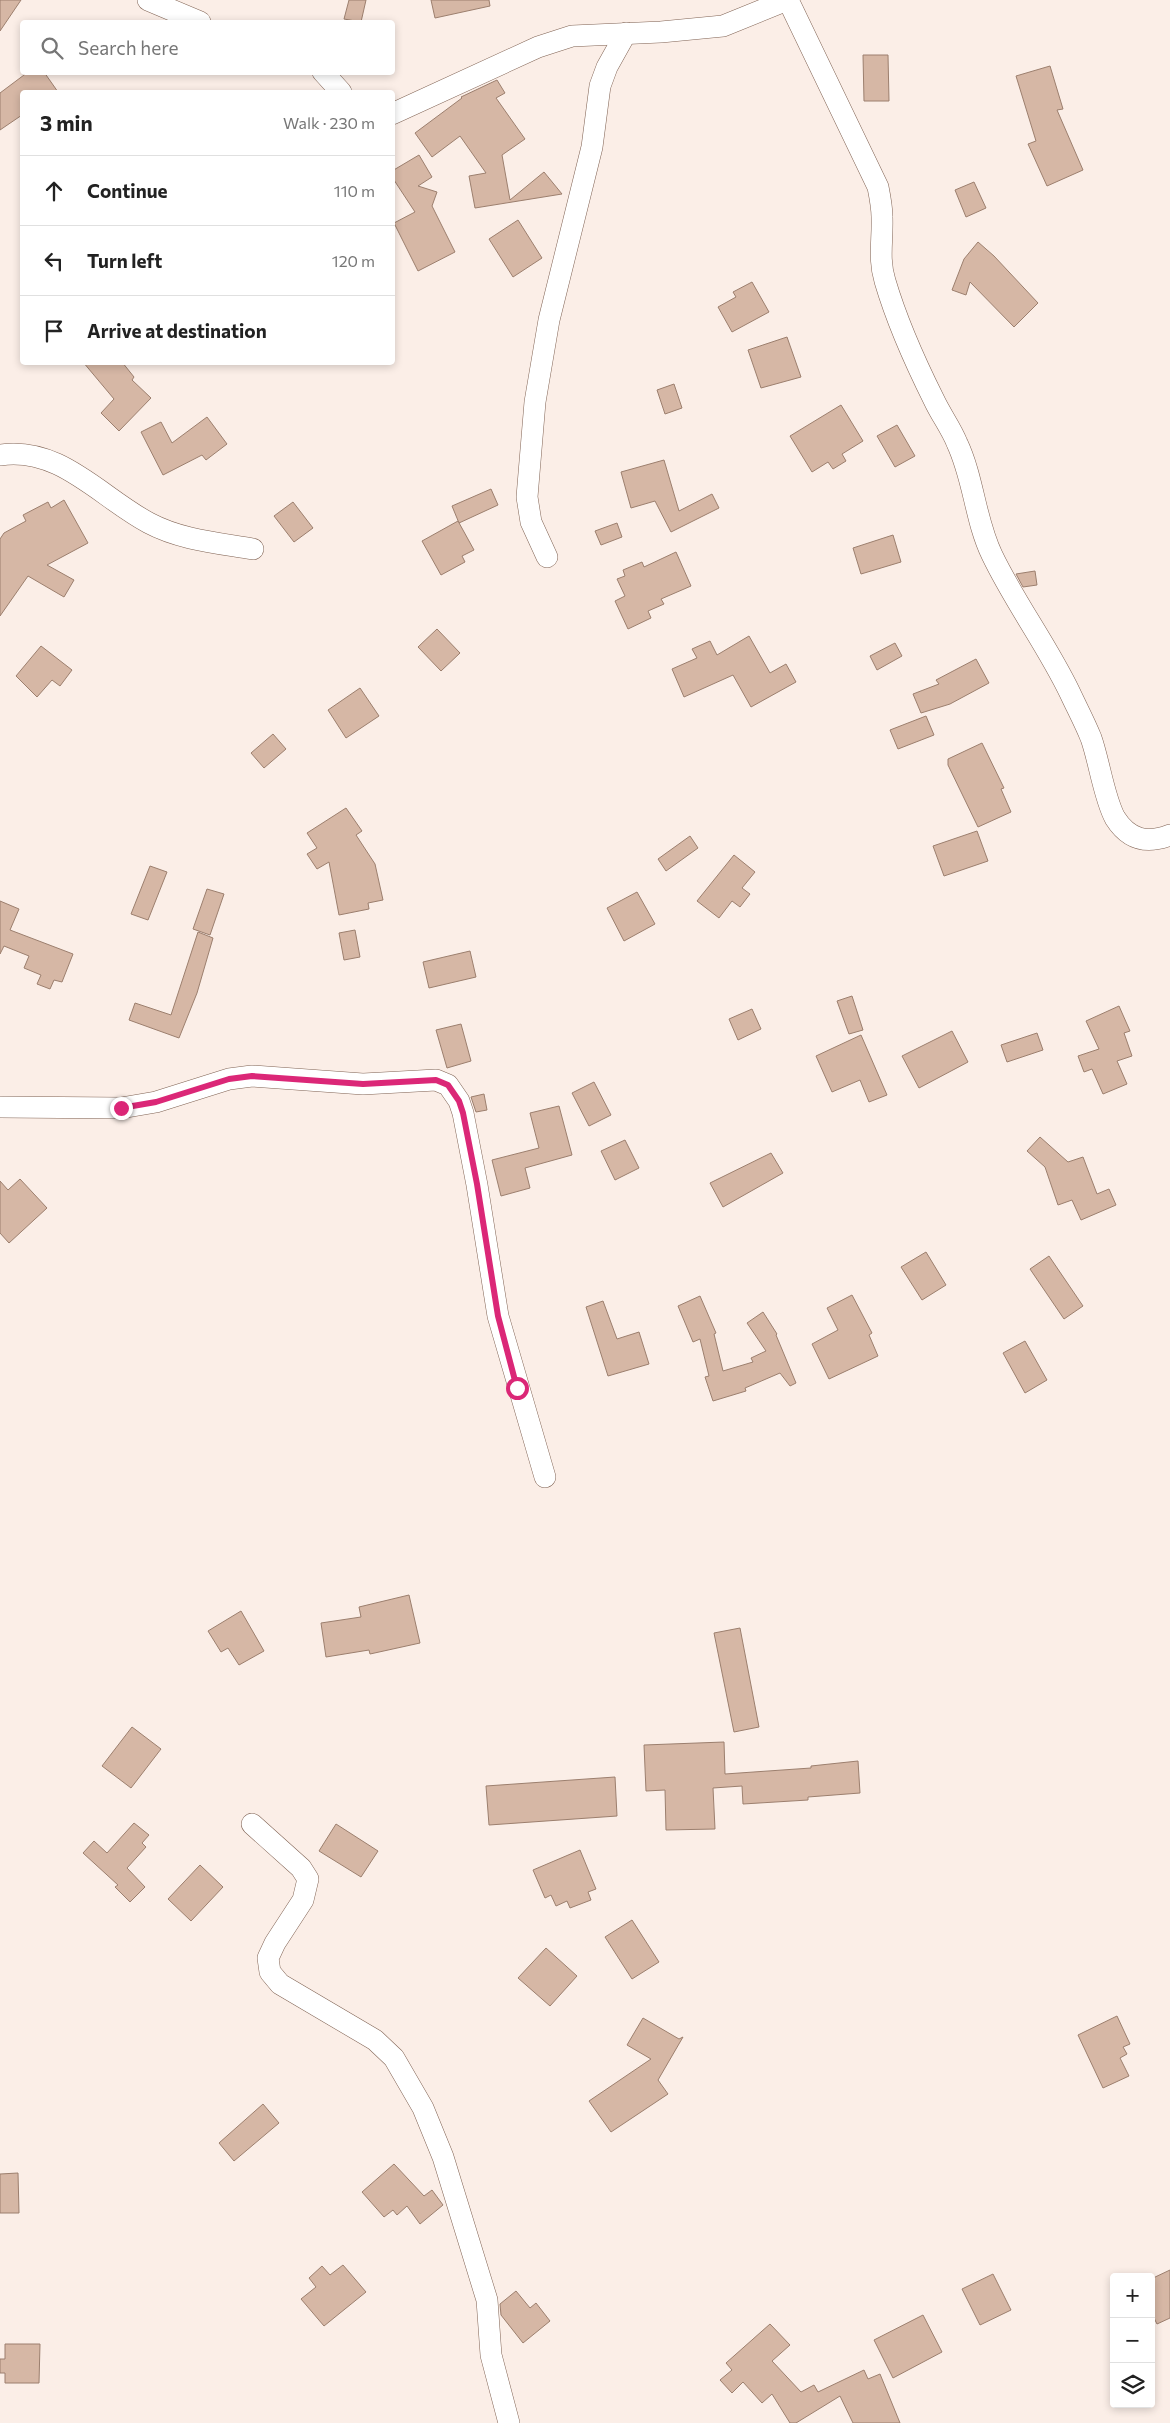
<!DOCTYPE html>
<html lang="en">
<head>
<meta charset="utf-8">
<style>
  body { margin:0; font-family:Commissioner,sans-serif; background:#f2f2f2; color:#222 }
  .controls { position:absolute; right:15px; bottom:15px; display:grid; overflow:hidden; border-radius:5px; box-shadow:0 2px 8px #0003 }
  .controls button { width:45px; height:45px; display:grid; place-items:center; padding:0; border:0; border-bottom:1px solid #e0e0e0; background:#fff; color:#222; font:25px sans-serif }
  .stop { position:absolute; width:15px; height:15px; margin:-11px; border:4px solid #db2777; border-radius:50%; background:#fff }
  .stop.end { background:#db2777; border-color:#fff; box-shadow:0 1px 5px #0008 }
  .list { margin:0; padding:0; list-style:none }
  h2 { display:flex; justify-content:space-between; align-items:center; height:65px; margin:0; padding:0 20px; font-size:21px }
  h2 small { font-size:16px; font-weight:400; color:#767676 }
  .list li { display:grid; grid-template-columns:32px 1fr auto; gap:15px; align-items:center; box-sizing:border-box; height:70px; padding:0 20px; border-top:1px solid #e0e0e0 }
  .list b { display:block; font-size:19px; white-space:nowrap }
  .list em { font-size:16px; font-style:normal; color:#767676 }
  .icon { flex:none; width:28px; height:28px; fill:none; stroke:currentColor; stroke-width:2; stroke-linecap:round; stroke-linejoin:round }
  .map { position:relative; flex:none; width:1170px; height:2423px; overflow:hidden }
  .search { position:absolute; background:#fff; box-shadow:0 2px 8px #0003; left:20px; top:20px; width:375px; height:55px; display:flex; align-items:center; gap:12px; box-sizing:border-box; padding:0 18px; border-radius:5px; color:#767676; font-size:19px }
  .panel { position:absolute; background:#fff; box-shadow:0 2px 8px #0003; left:20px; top:90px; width:375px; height:275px; border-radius:5px }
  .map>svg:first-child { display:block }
</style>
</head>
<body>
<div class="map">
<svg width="1170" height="2423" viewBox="0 0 1170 2423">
  <rect width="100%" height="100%" fill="#fbeee7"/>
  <g fill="#d6b7a5" stroke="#9c7f6e">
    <polygon points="0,0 21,0 0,31"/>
    <polygon points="349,0 366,0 361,22 344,19"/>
    <polygon points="431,0 489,0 490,6 435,18"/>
    <polygon points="863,55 888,55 889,101 864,101"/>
    <polygon points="1050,66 1063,109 1057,110 1083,170 1047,186 1028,144 1036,141 1016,76"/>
    <polygon points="28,72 44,72 58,92 22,92 22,115 0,130 0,93"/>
    <polygon points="497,80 505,93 496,98 525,139 502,155 510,200 544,172 562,194 475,208 469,176 486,173 460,136 432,157 415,133 462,98 461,97"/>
    <polygon points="419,155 432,177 418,186 437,192 432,206 455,252 418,271 394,223 415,212 392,177 392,171"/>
    <polygon points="974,182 986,208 966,217 955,190"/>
    <polygon points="518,220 542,258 513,277 489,239"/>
    <polygon points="978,242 994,256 1038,303 1014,327 970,282 966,295 952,290 964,259"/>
    <polygon points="752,282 769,312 732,332 718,307 736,297 733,292"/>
    <polygon points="787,337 801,377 761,388 748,350"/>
    <polygon points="83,362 122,362 134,377 132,380 151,398 119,431 101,413 114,399"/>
    <polygon points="674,384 682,408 665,414 657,390"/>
    <polygon points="841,405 863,441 842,454 846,461 833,469 828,462 812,472 790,436"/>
    <polygon points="207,417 227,444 206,460 202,455 163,475 141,432 161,422 172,443"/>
    <polygon points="897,425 915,456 895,467 877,436"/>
    <polygon points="664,460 679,511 712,494 719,508 671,532 655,501 631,508 621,472"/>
    <polygon points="491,489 498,505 459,523 452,506"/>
    <polygon points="64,500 88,543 47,565 74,580 64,597 28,576 0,616 0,539 4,533 26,521 23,515 48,502 51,508"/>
    <polygon points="293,502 313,528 294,542 274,516"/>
    <polygon points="458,521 474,550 462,556 465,562 441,575 422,541"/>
    <polygon points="617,523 622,537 601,545 595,531"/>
    <polygon points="893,535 901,562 861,574 853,548"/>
    <polygon points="676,552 691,586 661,599 664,604 648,611 651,618 628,629 615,601 625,596 617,579 625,576 623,570 642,562 644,567"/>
    <polygon points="1035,571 1037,585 1023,587 1016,574"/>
    <polygon points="437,629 460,653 441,671 418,647"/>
    <polygon points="749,636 770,673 786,664 796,682 751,707 733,675 684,697 672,669 697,658 692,649 710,641 717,655"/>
    <polygon points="895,643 902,656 877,670 870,656"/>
    <polygon points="41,646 72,670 60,686 52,680 37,697 16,676"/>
    <polygon points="976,659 989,683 950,704 921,713 913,694 939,684 936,680"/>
    <polygon points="360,688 379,716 346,738 328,710"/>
    <polygon points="926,716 934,735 898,749 890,730"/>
    <polygon points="273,734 286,749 264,768 251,753"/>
    <polygon points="982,743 1004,788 1001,789 1011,812 978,827 948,765 948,759"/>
    <polygon points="346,808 362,831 356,835 375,864 383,900 368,903 369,909 339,915 329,862 317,869 307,854 317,848 307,833"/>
    <polygon points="977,831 988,861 944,876 933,846"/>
    <polygon points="690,836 698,848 666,871 658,859"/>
    <polygon points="734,855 755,872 742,888 750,894 740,907 732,901 719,918 697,901"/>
    <polygon points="150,866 167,872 148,920 131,914"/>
    <polygon points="207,889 224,894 210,935 193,929"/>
    <polygon points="637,892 655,924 624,941 607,908"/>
    <polygon points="0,901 19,909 10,930 73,954 62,982 54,980 50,989 37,984 41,975 24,968 29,956 4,946 0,954"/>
    <polygon points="355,930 360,957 344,960 339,933"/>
    <polygon points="198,932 213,938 197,993 179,1038 129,1020 135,1003 171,1015"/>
    <polygon points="470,951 476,977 429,988 423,962"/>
    <polygon points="852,996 863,1030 849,1034 837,1001"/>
    <polygon points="1119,1006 1130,1031 1124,1033 1132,1056 1117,1061 1127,1084 1103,1094 1092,1069 1084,1072 1078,1056 1099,1049 1086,1021"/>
    <polygon points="752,1009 761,1029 738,1040 729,1019"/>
    <polygon points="461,1024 471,1061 447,1068 436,1030"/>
    <polygon points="952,1031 968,1062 919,1088 902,1056"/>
    <polygon points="1037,1033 1043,1050 1007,1062 1001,1045"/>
    <polygon points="861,1035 887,1095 869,1102 860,1080 832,1092 816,1056"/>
    <polygon points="594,1082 611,1115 589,1126 572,1093"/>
    <polygon points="484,1094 487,1110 476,1112 471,1097"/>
    <polygon points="559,1106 572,1155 525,1168 530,1188 501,1196 492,1160 539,1148 530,1113"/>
    <polygon points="1040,1137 1068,1162 1083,1157 1097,1194 1109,1189 1116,1205 1081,1220 1072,1200 1058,1205 1045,1167 1027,1151"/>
    <polygon points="625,1140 639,1168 615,1180 601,1151"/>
    <polygon points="771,1153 783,1173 723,1207 710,1183"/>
    <polygon points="20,1179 47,1208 9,1243 0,1233 0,1181 8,1190"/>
    <polygon points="926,1252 946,1285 922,1300 901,1267"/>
    <polygon points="1049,1256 1083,1306 1064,1319 1030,1269"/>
    <polygon points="852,1295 872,1333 869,1335 878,1356 829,1379 812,1344 838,1330 827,1308"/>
    <polygon points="700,1296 716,1333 714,1334 723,1371 753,1362 751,1358 766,1351 747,1323 763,1312 777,1334 776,1335 796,1383 790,1386 780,1373 745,1388 746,1391 713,1401 705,1377 709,1376 700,1339 693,1342 678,1306"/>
    <polygon points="603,1301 617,1339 639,1332 649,1364 608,1376 586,1307"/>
    <polygon points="1025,1341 1047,1380 1025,1393 1003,1353"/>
    <polygon points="409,1595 420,1643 370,1654 369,1650 326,1657 321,1623 361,1617 359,1607"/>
    <polygon points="241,1611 264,1651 239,1665 228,1648 221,1652 208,1631"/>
    <polygon points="740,1628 759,1727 734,1732 714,1633"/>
    <polygon points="132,1727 161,1749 131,1788 102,1766"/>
    <polygon points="724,1742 725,1774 811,1768 811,1766 858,1761 860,1793 808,1797 808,1800 743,1804 742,1786 713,1788 715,1829 666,1830 665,1790 646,1791 644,1745"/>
    <polygon points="615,1777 617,1816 489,1825 486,1786"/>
    <polygon points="134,1823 149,1835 142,1843 146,1847 127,1868 145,1887 130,1902 115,1887 118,1885 83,1853 94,1841 107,1853"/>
    <polygon points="336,1824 378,1851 361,1877 319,1851"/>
    <polygon points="580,1850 596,1889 588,1892 591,1900 570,1908 567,1901 556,1906 551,1895 545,1898 533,1870"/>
    <polygon points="200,1865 223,1887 191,1921 168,1899"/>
    <polygon points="632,1920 659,1962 632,1979 605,1937"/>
    <polygon points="546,1948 577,1976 550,2006 518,1978"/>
    <polygon points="1117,2016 1130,2044 1123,2047 1127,2054 1120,2058 1129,2076 1103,2088 1078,2035"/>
    <polygon points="643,2018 679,2039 683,2037 658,2080 668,2094 611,2132 589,2101 651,2059 627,2045"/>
    <polygon points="263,2104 279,2123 234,2161 219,2143"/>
    <polygon points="394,2164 424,2196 432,2190 443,2205 420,2224 407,2206 397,2215 393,2210 384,2217 362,2192"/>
    <polygon points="18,2173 19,2213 0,2213 0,2174"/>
    <polygon points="343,2265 366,2292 324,2326 301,2299 316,2287 309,2278 322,2266 330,2275"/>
    <polygon points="1170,2270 1170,2318 1157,2324 1151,2312 1151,2279"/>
    <polygon points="993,2274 1011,2310 980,2325 962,2289"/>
    <polygon points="516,2291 530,2308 536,2303 550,2321 523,2343 501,2315 500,2304"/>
    <polygon points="923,2315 942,2352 893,2378 874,2340"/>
    <polygon points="770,2324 790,2345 772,2361 801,2392 814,2385 818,2392 864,2370 868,2379 880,2374 900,2423 853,2423 840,2396 796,2423 790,2423 772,2394 762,2403 743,2382 732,2393 720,2380 732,2370 726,2363"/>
    <polygon points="5,2344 40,2344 39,2383 5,2383 5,2373 0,2373 0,2359 5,2359"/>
  </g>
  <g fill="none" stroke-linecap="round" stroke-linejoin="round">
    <g stroke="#806354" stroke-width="22">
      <g id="minor">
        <polyline points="148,0 200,22"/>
        <path d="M788 0 878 187C880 197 882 207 882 217 883 240 878 258 885 281 897 322 915 362 934 400 941 415 951 428 957 443 974 479 975 520 992 555 1015 603 1047 645 1070 693 1077 708 1085 723 1091 738 1099 760 1104 798 1115 818 1129 840 1147 844 1170 835"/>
        <polyline points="323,72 341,92"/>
        <polyline points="392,114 538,47 572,36 661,32 723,26 787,0"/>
        <path d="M0 455C60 446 100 497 149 523 181 540 218 543 253 549"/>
        <polyline points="547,557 531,522 527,497 535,402 549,320 592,147 600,86 607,67 626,33"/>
        <polyline points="0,1107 121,1108 156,1102 229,1079 252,1076 363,1084 436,1080 448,1085 459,1101 463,1113 477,1185 498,1316 545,1477"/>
        <polyline points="252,1824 301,1868 308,1879 303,1900 275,1943 268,1958 270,1972 280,1984 375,2040 394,2058 423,2108 443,2157 487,2300 491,2355 509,2423"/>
      </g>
    </g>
    <use href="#minor" stroke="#fff" stroke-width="21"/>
  </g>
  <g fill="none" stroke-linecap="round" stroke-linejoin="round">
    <polyline stroke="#db2777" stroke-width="6" points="121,1108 156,1102 229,1079 252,1076 363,1084 436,1080 448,1085 459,1101 463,1113 477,1184 498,1316 517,1388"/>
  </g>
</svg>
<div class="controls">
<button>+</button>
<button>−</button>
<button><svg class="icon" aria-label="layers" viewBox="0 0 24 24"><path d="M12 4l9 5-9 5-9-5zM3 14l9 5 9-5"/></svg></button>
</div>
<div class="stop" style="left:517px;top:1388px"></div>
<div class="stop end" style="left:121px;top:1108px"></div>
<div class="search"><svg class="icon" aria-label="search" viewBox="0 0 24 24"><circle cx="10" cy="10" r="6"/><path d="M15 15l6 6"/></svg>Search here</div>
<section class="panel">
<h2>3 min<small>Walk · 230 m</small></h2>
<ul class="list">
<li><svg class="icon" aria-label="ahead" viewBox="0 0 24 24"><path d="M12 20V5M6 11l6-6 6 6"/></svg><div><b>Continue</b></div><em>110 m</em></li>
<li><svg class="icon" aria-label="left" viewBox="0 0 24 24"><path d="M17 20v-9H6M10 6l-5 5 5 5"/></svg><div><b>Turn left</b></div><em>120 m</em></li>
<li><svg class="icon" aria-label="arrive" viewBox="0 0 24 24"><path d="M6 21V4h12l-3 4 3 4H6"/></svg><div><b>Arrive at destination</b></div></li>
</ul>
</section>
</div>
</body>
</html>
